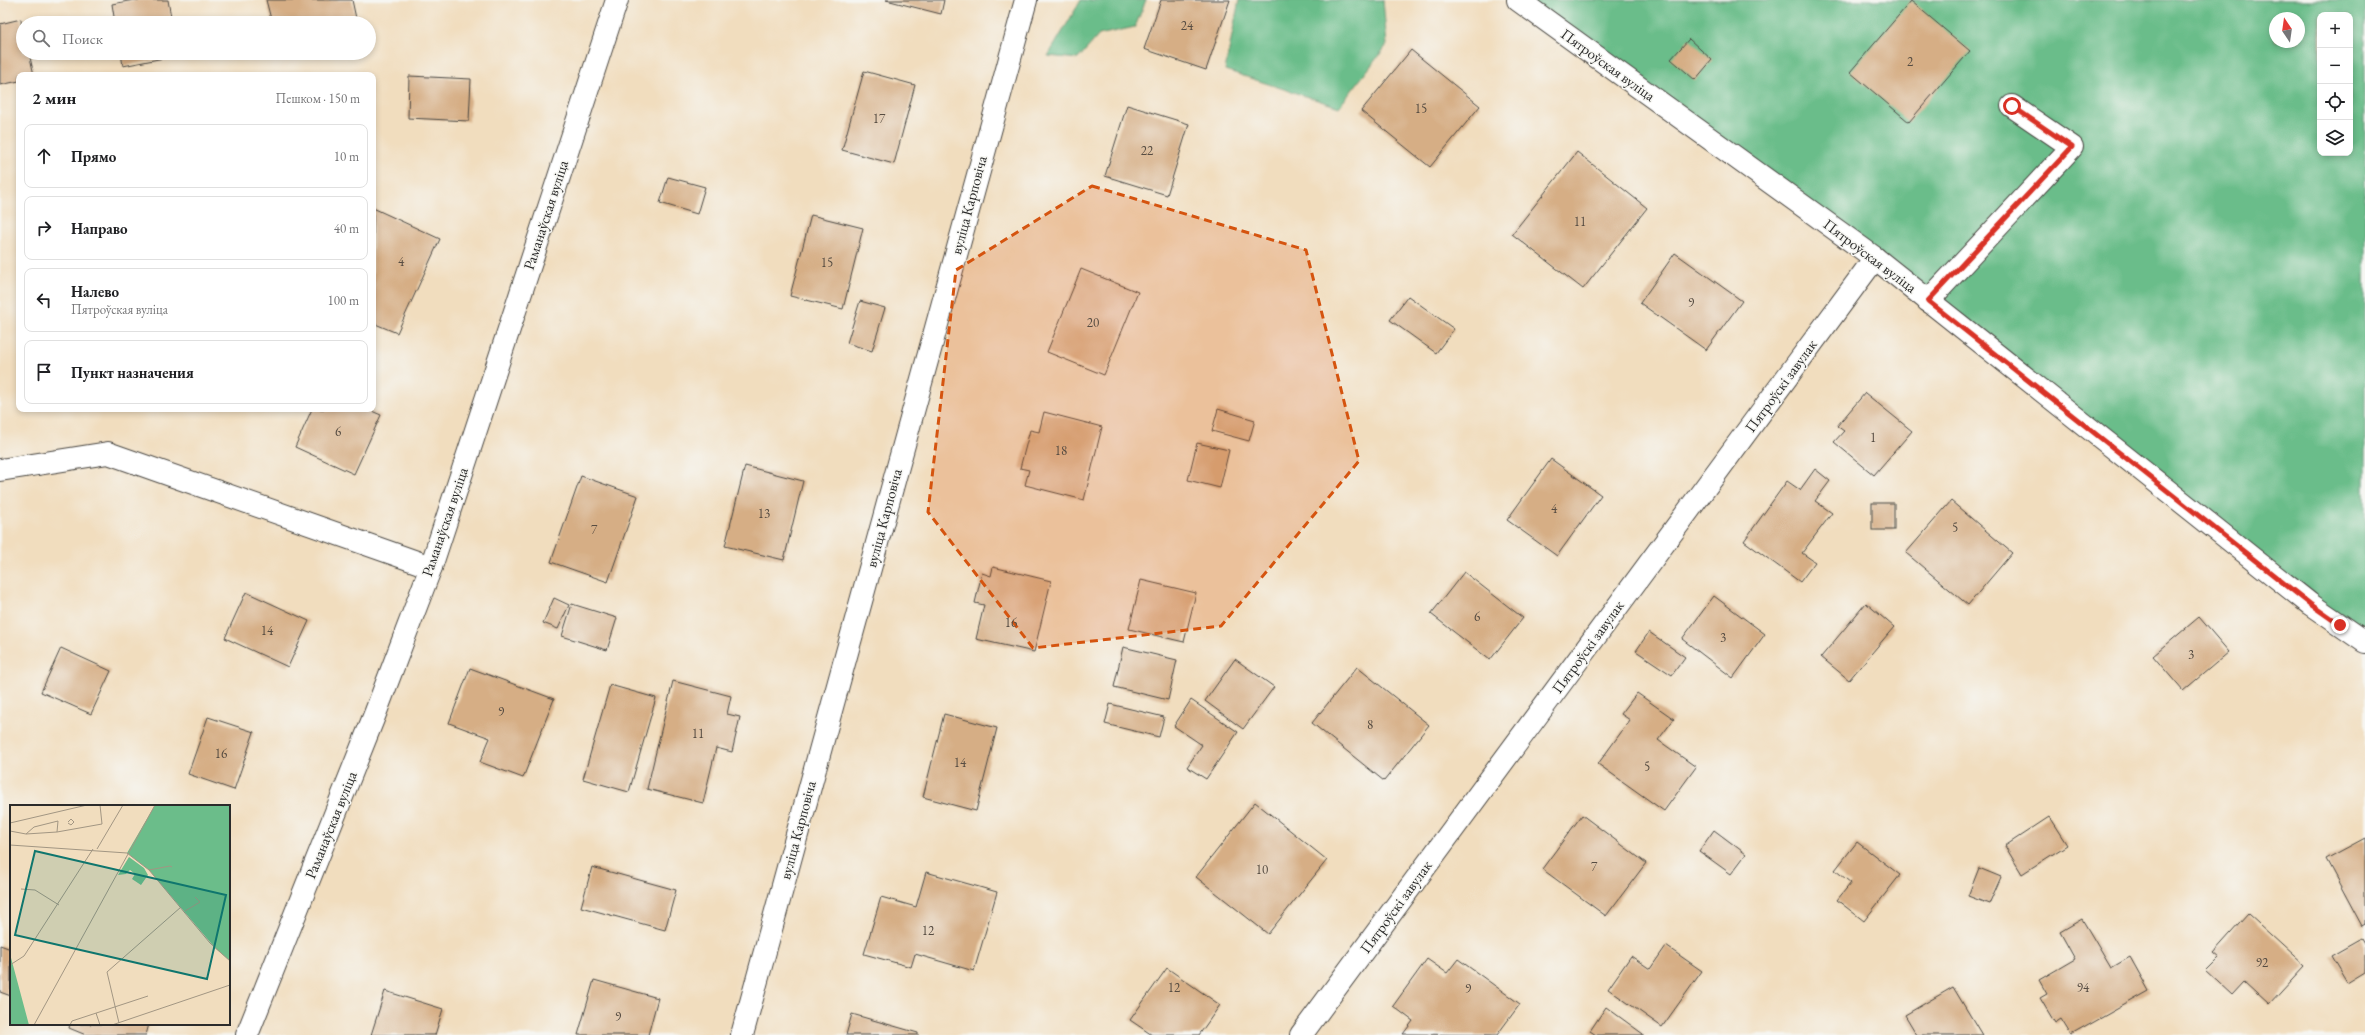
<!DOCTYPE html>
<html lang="ru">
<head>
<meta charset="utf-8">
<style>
  body { margin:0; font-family:"EB Garamond",serif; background:#f6f6f6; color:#202124 }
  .controls { position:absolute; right:12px; top:12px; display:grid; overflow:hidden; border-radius:8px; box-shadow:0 2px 6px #0003 }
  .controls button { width:36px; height:36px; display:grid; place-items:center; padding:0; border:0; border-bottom:1px solid #e0e0e0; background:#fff; color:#202124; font:20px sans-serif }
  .compass { position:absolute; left:2269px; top:12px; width:36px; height:36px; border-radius:50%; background:#fff; box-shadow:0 2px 6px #0003; rotate:347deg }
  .stop { position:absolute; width:12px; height:12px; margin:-9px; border:3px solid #d93025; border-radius:50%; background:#fff }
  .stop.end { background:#d93025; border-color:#fff; box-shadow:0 1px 4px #0008 }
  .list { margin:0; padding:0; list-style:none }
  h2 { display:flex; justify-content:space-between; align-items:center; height:52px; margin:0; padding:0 16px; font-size:17px }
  h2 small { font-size:13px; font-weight:400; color:#757577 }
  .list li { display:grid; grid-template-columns:26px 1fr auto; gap:12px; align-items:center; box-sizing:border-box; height:64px; margin:0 8px 8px; padding:0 8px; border:1px solid #e0e0e0; border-radius:8px }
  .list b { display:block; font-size:15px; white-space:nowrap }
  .list p { margin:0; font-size:13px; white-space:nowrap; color:#757577 }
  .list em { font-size:13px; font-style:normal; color:#757577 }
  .icon { flex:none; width:22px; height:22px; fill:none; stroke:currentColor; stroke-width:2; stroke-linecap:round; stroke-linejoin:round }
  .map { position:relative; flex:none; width:2365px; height:1035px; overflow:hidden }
  .search { position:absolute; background:#fff; box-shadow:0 2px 6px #0003; left:16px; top:16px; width:360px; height:44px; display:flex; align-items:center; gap:10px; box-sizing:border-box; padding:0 14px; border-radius:22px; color:#757577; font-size:15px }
  .panel { position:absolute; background:#fff; box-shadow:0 2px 6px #0003; left:16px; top:72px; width:360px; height:340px; border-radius:8px }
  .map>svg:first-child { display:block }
</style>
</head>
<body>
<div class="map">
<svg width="2365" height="1035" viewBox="0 0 2365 1035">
  <rect width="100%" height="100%" fill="#f6f6f2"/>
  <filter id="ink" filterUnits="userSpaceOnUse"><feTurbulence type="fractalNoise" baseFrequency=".025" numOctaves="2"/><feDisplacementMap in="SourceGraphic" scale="8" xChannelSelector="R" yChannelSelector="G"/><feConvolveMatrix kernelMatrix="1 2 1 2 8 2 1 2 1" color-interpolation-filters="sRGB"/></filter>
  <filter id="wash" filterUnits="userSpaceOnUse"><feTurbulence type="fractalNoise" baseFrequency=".012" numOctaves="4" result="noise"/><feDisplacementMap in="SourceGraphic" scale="16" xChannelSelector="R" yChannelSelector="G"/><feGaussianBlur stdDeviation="0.9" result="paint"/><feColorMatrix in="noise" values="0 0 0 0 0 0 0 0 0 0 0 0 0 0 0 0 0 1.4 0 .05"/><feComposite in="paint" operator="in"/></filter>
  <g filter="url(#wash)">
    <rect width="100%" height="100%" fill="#f1ddbe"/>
    <g fill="#6bbd8a" stroke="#4b745a" fill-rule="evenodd">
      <polygon points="1081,0 1146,0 1135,27 1099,35 1078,59 1048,56"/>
      <polygon points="1239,0 1383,0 1387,45 1339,107 1225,70"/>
      <path d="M1518 0H2365V642L1875 258ZM2320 15H2350V153H2320ZM2275 18H2299V42H2275Z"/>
    </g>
    <g id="blocks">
      <g fill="#d6ae85">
        <polygon points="134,0 168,0 172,23 115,23 112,4"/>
        <polygon points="266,0 352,0 357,23 325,23 324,19 306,23 272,23"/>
        <polygon points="886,0 944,0 941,14"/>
        <polygon points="1161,0 1230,0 1206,70 1144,49"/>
        <polygon points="1911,1 1970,51 1909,122 1850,72"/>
        <polygon points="21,19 23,53 29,53 34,75 19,75 19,81 0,85 0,24"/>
        <polygon points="1689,39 1712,60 1695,80 1671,59"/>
        <polygon points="1411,50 1480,106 1430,167 1361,111"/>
        <polygon points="121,53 178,53 179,55 123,66"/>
        <polygon points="864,71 915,85 894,164 842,150"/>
        <polygon points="409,76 471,79 469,121 408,118"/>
        <polygon points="1127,105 1189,124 1167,195 1105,176"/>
        <polygon points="1577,152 1647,208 1583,289 1512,234"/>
        <polygon points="668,177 705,187 697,214 660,203"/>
        <polygon points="373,208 440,239 397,333 373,323 373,289 375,284 373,283"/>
        <polygon points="811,215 863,228 843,309 790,296"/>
        <polygon points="1675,253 1742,301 1706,350 1640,303"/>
        <polygon points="1081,269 1138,292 1104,375 1047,352"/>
        <polygon points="1408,296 1454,329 1436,353 1390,320"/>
        <polygon points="860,301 885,308 872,351 847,343"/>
        <polygon points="1865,393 1912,431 1874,475 1834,442 1844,431 1837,426"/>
        <polygon points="312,409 367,409 381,415 354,474 295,447"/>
        <polygon points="1218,409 1255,420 1249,441 1212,431"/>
        <polygon points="1044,412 1102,427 1084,500 1025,485 1029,470 1020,468 1030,430 1039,432"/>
        <polygon points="1197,443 1229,450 1220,488 1188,480"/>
        <polygon points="1551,459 1601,495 1557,556 1507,520"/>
        <polygon points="745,466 803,481 784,560 725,546"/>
        <polygon points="1815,469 1830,481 1815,501 1832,513 1802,553 1815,562 1800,582 1744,541 1787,481 1800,490"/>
        <polygon points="581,476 638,496 608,582 551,562"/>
        <polygon points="1951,501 2012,553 1968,605 1906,553"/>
        <rect x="1872" y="503" width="22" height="27"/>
        <polygon points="993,567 1051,581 1034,652 976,639 984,605 975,603 982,573 991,576"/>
        <polygon points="1464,572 1523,618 1490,660 1431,614"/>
        <polygon points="1141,580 1196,593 1184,642 1129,629"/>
        <polygon points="246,592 309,621 288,667 225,638"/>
        <polygon points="1714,596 1765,634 1733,678 1682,639"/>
        <polygon points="554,598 569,605 558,629 543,623"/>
        <polygon points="1866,603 1894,627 1849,680 1821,657"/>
        <polygon points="572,604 617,618 607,650 562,636"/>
        <polygon points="2199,617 2229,652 2183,691 2153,656"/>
        <polygon points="1649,632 1685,657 1672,675 1636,651"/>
        <polygon points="1123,647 1177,660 1168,700 1114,687"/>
        <polygon points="61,648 111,671 91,714 41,692"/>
        <polygon points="1235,659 1274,687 1243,729 1205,701"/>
        <polygon points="1357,667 1429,725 1384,781 1312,723"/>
        <polygon points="470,668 554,699 523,778 480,762 490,738 449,723"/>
        <polygon points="673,681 731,696 727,714 740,717 732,752 716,748 703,803 647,789"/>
        <polygon points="610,685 656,698 629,792 583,779"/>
        <polygon points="1637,693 1674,719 1658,740 1696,767 1664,811 1598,764 1630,720 1621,714"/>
        <polygon points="1191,700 1238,732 1206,779 1187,767 1202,745 1174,726"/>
        <polygon points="1110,704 1164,717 1159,737 1105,724"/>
        <polygon points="944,714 997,728 976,811 923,797"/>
        <polygon points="208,717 254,732 234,790 188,774"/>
        <polygon points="1255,802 1327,860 1268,934 1196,877"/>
        <polygon points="1582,815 1646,863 1606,916 1542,869"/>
        <polygon points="2049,817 2067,845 2022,874 2005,846"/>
        <polygon points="1714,830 1746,854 1731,874 1699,851"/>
        <polygon points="2365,838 2365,924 2362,926 2326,859"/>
        <polygon points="1857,842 1900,875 1864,921 1837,900 1851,883 1835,870"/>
        <polygon points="592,867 676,890 665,930 581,907"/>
        <polygon points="1979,868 2001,877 1989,904 1968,896"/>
        <polygon points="926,872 997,892 974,971 915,954 911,967 864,954 881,897 916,907"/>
        <polygon points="2248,914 2305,966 2269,1005 2244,982 2232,995 2206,971 2219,958 2213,953"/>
        <polygon points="2082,919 2111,968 2130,957 2149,991 2071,1035 2061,1019 2055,1023 2040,998 2047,994 2039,980 2075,959 2060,932"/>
        <polygon points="2361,939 2365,946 2365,972 2347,983 2331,956"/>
        <polygon points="0,945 11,949 11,996 0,992"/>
        <polygon points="1666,946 1702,971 1662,1027 1608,989 1631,956 1650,969"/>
        <polygon points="1427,959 1447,973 1458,959 1520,1004 1497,1035 1403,1034 1413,1021 1393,1006"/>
        <polygon points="1167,968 1220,1005 1199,1035 1152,1035 1130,1020"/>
        <polygon points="594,980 658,998 648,1035 578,1035"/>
        <polygon points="1953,987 1982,1035 1917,1035 1905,1015"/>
        <polygon points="385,991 443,1009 435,1035 371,1035"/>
        <polygon points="1606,1007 1643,1034 1643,1035 1596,1035 1590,1031"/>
        <polygon points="852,1014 918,1033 918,1035 846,1035"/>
        <polygon points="70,1024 149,1024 146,1035 86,1035 69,1028"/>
      </g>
    </g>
  </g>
  <g filter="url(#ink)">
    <use href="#blocks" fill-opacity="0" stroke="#494641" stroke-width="1"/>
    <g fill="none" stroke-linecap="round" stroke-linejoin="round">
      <g stroke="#494641" stroke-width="24">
        <g id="minor">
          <polyline points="1518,0 1875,258 2310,604 2365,642"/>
          <polyline points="1928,301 2072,147 2012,106"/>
          <polyline points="0,470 108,453 431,567"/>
          <polyline points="247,1035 375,714 431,567 617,0"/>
          <polyline points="742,1035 1026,0"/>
          <polyline points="1301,1035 1875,258"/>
        </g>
      </g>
      <use href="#minor" stroke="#fff" stroke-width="22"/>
    </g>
  </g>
  <g fill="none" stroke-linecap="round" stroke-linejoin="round" filter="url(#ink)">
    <polyline stroke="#d93025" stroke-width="5" points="2012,106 2072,147 1928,301 2310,604 2340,625"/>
  </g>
  <path fill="#d5540f" fill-opacity="0.2" stroke="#d5540f" stroke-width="3" stroke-dasharray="8 5" stroke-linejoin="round" d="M1092 186 1306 250 1359 461 1221 626 1033 648 928 512 956 270Z"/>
  <g text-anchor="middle" stroke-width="3" stroke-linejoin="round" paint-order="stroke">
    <g font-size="13" fill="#564c42">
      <text x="1187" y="30">24</text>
      <text x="1910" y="66">2</text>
      <text x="1421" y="113">15</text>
      <text x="879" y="123">17</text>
      <text x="1147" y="155">22</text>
      <text x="1580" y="226">11</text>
      <text x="401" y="266">4</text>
      <text x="827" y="267">15</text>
      <text x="1691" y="307">9</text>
      <text x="1093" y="327">20</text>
      <text x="338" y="436">6</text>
      <text x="1873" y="442">1</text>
      <text x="1061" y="455">18</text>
      <text x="1554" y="513">4</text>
      <text x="764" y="518">13</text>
      <text x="1955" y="532">5</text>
      <text x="594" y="534">7</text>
      <text x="1477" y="621">6</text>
      <text x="1011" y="627">16</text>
      <text x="267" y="635">14</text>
      <text x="1723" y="642">3</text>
      <text x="2191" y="659">3</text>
      <text x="501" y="716">9</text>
      <text x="1370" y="729">8</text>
      <text x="698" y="738">11</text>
      <text x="221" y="758">16</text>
      <text x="960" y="767">14</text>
      <text x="1647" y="771">5</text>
      <text x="1594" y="871">7</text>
      <text x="1262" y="874">10</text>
      <text x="928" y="935">12</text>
      <text x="2262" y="967">92</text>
      <text x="1174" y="992">12</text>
      <text x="2083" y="992">94</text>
      <text x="1468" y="993">9</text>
      <text x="618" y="1021">9</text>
    </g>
    <g font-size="15" fill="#2b2b2b" stroke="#f6f6f2">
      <text transform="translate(1608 65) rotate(36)" y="5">Пятроўская вуліца</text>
      <text transform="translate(969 205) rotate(-75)" y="5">вуліца Карповіча</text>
      <text transform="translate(546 215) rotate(-72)" y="5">Раманаўская вуліца</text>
      <text transform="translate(1870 256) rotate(37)" y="5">Пятроўская вуліца</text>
      <text transform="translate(1781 386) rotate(-54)" y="5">Пятроўскі завулак</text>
      <text transform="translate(884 518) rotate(-75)" y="5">вуліца Карповіча</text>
      <text transform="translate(445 522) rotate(-71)" y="5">Раманаўская вуліца</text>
      <text transform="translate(1588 647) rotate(-54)" y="5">Пятроўскі завулак</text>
      <text transform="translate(331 825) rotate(-68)" y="5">Раманаўская вуліца</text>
      <text transform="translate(798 830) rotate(-75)" y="5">вуліца Карповіча</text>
      <text transform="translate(1396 907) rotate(-54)" y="5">Пятроўскі завулак</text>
    </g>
  </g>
  <g transform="translate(10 805)">
    <rect width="220" height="220" fill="#f1ddbe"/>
    <path d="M145 0H220V156L206 144 139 65 117 48ZM119 52 134 63 138 70 131 80 122 74 125 69 120 65 116 69 108 70ZM0 149 19 220H0Z" fill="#6bbd8a"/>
    <path fill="none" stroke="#a29683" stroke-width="1" d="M58 17 61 14 64 17 61 20 58 18M0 18 77 0M0 26 16 29 47 27 92 19 90 0M16 29 24 22 48 16 47 27M0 40 117 48 139 65 200 138 220 156M87 44 113 0M139 65 160 61 162 62M11 84 25 85 49 100M175 106 190 97 185 92M0 160 14 151 83 44M86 208 90 220M109 218 97 167 171 102M24 220 145 0M60 220 62 216 138 191M102 220 220 180"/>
    <path fill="#0f766e" fill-opacity="0.15" stroke="#0f766e" stroke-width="2" d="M25 46 216 90 197 174 5 130Z"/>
    <rect width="220" height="220" fill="none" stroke="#2b2b2b" stroke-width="2"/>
  </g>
</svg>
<div class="controls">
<button>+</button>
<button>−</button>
<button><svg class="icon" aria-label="locate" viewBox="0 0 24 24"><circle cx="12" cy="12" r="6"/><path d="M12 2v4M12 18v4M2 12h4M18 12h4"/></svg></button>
<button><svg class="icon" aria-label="layers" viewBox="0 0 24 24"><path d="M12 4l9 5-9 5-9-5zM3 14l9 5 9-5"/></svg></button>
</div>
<svg class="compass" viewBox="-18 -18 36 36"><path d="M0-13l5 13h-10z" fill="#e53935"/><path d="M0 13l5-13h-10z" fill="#757577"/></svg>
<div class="stop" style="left:2012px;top:106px"></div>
<div class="stop end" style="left:2340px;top:625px"></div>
<div class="search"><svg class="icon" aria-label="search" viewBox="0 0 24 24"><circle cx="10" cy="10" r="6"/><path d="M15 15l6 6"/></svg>Поиск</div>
<section class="panel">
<h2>2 мин<small>Пешком · 150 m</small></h2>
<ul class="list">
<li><svg class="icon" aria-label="ahead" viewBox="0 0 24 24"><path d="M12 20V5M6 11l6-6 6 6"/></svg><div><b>Прямо</b></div><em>10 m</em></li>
<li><svg class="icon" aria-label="right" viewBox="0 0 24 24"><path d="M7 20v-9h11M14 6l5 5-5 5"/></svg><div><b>Направо</b></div><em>40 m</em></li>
<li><svg class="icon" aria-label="left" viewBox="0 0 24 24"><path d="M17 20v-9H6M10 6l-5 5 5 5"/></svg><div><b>Налево</b><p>Пятроўская вуліца</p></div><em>100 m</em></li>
<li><svg class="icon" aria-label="arrive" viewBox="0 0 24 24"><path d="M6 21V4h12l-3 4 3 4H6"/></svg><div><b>Пункт назначения</b></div></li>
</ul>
</section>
</div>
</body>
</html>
